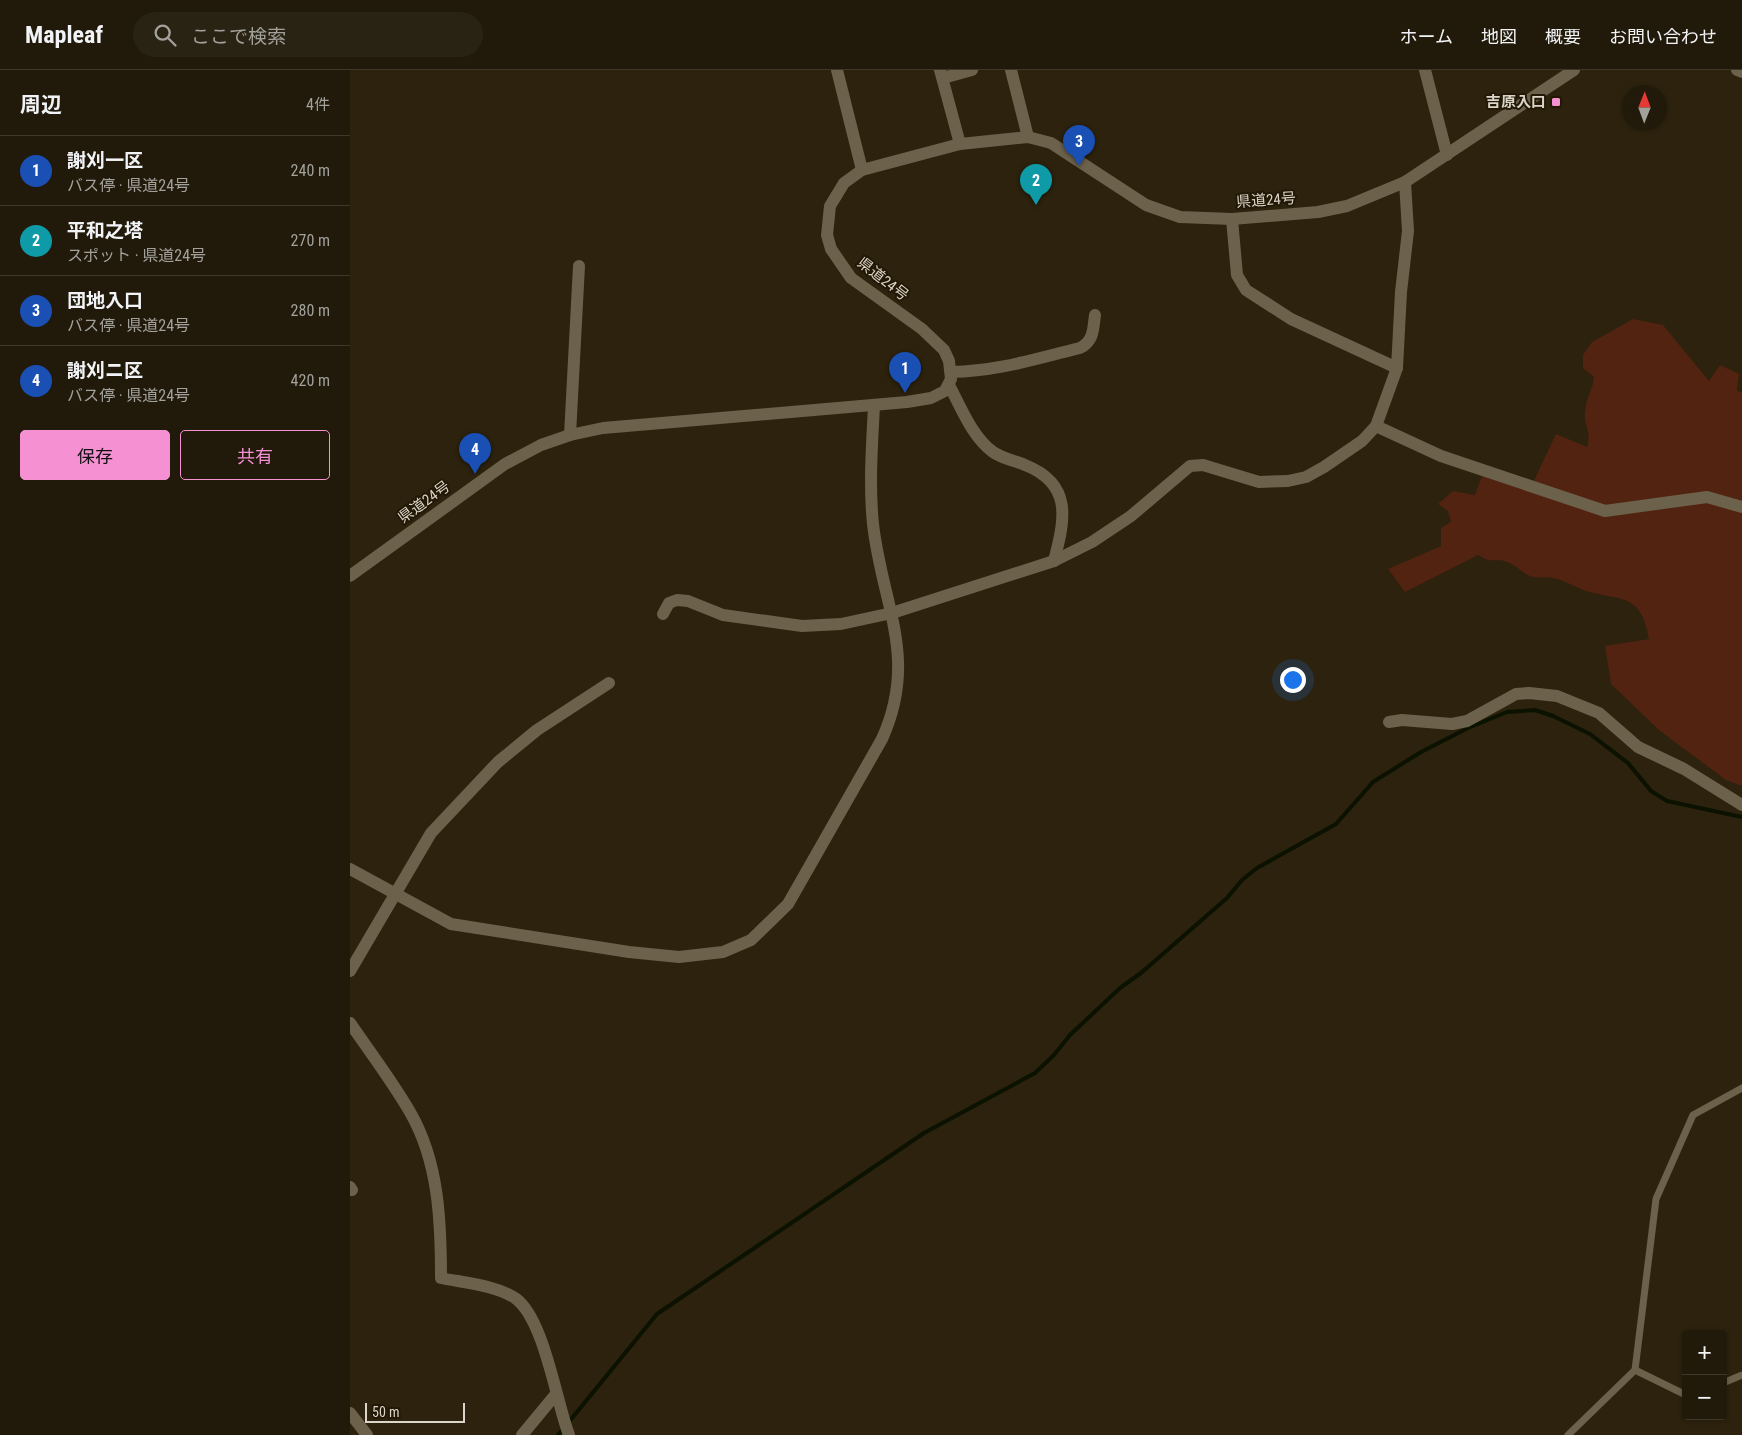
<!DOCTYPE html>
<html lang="ja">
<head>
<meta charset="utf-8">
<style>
  body { margin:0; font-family:"Roboto Condensed","Noto Sans JP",sans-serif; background:#292313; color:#f1f3f6 }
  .controls { position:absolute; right:15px; bottom:15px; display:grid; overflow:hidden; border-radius:5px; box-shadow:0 1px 4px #0004 }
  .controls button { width:45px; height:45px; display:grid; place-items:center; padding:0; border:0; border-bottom:1px solid #3e382b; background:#211a0a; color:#f1f3f6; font:25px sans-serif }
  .compass { position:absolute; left:1272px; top:15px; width:45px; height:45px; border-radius:50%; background:#211a0a; box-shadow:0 1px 4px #0004; rotate:1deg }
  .scale { position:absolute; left:15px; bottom:12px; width:100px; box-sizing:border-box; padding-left:5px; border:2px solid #dbd4c8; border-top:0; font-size:14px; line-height:18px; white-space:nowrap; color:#dbd4c8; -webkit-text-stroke:4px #221805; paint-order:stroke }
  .you { position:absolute; left:942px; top:609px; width:18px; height:18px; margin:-12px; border:4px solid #fff; border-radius:50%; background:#1a73e8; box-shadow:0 0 0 8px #1a73e833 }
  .badge { display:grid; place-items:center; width:32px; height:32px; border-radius:50%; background:#f591d3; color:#fff; font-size:16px; font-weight:700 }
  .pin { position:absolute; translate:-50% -41px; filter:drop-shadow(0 1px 2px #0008) }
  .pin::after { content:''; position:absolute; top:26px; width:18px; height:15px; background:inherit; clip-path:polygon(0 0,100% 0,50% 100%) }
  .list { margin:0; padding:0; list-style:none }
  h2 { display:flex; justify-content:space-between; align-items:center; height:65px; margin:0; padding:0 20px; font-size:21px }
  h2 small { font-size:16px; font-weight:400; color:#a2a19c }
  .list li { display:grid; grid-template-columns:32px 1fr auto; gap:15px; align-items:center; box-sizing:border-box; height:70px; padding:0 20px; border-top:1px solid #3e382b }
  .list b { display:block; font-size:19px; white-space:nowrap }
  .list p { margin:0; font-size:16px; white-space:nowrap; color:#a2a19c }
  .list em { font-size:16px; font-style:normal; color:#a2a19c }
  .actions { display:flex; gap:10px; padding:15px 20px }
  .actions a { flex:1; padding:11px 0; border:1px solid #f591d3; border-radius:5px; text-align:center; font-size:18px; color:#f591d3 }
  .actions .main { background:#f591d3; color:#111 }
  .icon { flex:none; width:28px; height:28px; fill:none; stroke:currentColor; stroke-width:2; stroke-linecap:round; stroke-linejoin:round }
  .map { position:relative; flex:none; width:1392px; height:1365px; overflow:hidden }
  header { display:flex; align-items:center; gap:30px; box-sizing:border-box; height:70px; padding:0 25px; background:#211a0a; border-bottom:1px solid #3e382b }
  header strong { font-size:24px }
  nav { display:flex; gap:28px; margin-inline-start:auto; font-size:18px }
  .search { width:350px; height:45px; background:#292313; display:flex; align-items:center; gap:12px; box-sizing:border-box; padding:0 18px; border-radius:28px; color:#a2a19c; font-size:19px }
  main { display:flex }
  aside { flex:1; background:#211a0a }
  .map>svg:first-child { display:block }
</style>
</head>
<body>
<header>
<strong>Mapleaf</strong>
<div class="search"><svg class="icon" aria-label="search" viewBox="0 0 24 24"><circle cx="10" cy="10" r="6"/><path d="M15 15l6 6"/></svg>ここで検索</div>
<nav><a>ホーム</a><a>地図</a><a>概要</a><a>お問い合わせ</a></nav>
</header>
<main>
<aside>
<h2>周辺<small>4件</small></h2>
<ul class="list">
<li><span class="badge" style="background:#1a4fb4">1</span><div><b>謝刈一区</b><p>バス停 · 県道24号</p></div><em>240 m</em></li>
<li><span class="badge" style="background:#0f9aa8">2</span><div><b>平和之塔</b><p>スポット · 県道24号</p></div><em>270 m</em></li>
<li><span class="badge" style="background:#1a4fb4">3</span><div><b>団地入口</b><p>バス停 · 県道24号</p></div><em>280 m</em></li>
<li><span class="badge" style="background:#1a4fb4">4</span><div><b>謝刈ニ区</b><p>バス停 · 県道24号</p></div><em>420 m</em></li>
</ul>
<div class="actions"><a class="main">保存</a><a>共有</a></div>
</aside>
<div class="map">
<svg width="1392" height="1365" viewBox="0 0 1392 1365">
  <rect width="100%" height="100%" fill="#2c220d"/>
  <path fill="#512310" d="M1283 249 1313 255 1359 311 1370 295 1389 304 1387 321 1392 322V716L1376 710 1310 661 1261 614 1255 576 1299 569C1291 523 1272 531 1236 521 1225 517 1214 510 1203 508 1196 506 1186 509 1180 506 1172 503 1166 495 1157 492 1145 487 1144 495 1128 485L1055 522 1038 499 1091 476V458L1101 452 1098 441 1088 434 1103 421 1125 425 1132 406 1179 421 1206 364 1237 377C1242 360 1233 356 1235 342 1236 327 1243 320 1244 307L1233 298V285L1242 272Z"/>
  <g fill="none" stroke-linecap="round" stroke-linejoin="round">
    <g stroke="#0b1200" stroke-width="4">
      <polyline points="218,1353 307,1244 574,1063 685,1003 704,985 720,965 770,918 791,903 830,869 877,828 892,810 907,798 986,754 1023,712 1071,682 1118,658 1157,642 1185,640 1203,646 1240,664 1278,693 1301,721 1317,731 1392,747"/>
      <polyline points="208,1365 214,1358"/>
    </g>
    <g stroke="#6c614b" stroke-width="7">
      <polyline points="1285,1300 1336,1325"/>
      <polyline points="1373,1313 1392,1305"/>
      <polyline points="1218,1365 1285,1300 1306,1129 1343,1045 1392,1018"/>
    </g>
    <g stroke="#6c614b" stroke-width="12">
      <polyline points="487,0 512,100"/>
      <polyline points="590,0 610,74"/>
      <polyline points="661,0 678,67"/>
      <polyline points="1387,0 1392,2"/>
      <polyline points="593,8 622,0"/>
      <polyline points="882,149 887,205 896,220 941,249 1047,298"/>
      <path d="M601 302C649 301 684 289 730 278 744 271 743 259 745 245"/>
      <path d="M599 315C611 337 622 367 643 382 653 389 664 390 675 395 723 414 715 449 704 491"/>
      <polyline points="1026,356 1091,386 1255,441 1357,427 1392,437"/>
      <polyline points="220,365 229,196"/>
      <polyline points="313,544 319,533 327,530 338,531 373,545 452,556 491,554 542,543 704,491 742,472 781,446 840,396 853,395 909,412 938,411 956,407 974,397 1012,371 1026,356 1047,298 1051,222 1058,161 1055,112"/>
      <polyline points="1039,652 1052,650 1102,654 1117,651 1166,624 1179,623 1207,626 1249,643 1288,677 1334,699 1392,735"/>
      <path d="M0 799 101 854 279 882 329 887 373 882 401 870 438 834 532 669C569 587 532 535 523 454 519 415 522 375 524 336"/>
      <polyline points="0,901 81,763 148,692 187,660 259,613"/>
      <path d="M0 953C20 982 42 1011 60 1042 89 1092 91 1152 91 1208 115 1213 145 1215 165 1228 194 1248 206 1331 219 1365"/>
      <polyline points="0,1343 17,1365"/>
      <polyline points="172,1365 206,1324"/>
    </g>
    <g stroke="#6c614b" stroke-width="12">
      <polyline points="1075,0 1097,85"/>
      <polyline points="0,506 155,394 191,375 220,365 253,358 557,332 581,328 595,321 601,309 599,291 594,280 572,259 501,208 481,179 477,165 480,136 494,113 512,100 610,74 678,67 701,73 796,135 830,147 882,149 968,142 997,136 1055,112 1224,0"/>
      <polyline points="0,1117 2,1120"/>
    </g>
  </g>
  <rect fill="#f591d3" stroke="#221805" stroke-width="2" x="1201" y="27" width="10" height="10" rx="2.5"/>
  <g text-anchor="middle" stroke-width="4" stroke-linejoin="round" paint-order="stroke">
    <g font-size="15" font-weight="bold" fill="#dbd4c8" stroke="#221805" text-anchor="end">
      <text x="1196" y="37">吉原入口</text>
    </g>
    <g font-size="15" fill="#dbd4c8" stroke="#221805">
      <text transform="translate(916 130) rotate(-4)" y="5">県道24号</text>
      <text transform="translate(533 209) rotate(38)" y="5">県道24号</text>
      <text transform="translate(74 432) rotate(-36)" y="5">県道24号</text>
    </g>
  </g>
</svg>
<div class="controls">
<button>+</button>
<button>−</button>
</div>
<svg class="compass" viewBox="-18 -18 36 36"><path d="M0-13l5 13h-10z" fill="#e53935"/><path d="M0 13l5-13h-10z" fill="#a2a19c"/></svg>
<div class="scale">50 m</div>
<div class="you"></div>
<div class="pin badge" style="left:555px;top:323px;background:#1a4fb4">1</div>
<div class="pin badge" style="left:686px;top:135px;background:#0f9aa8">2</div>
<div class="pin badge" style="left:729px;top:96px;background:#1a4fb4">3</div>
<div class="pin badge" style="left:125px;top:404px;background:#1a4fb4">4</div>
</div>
</main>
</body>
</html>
